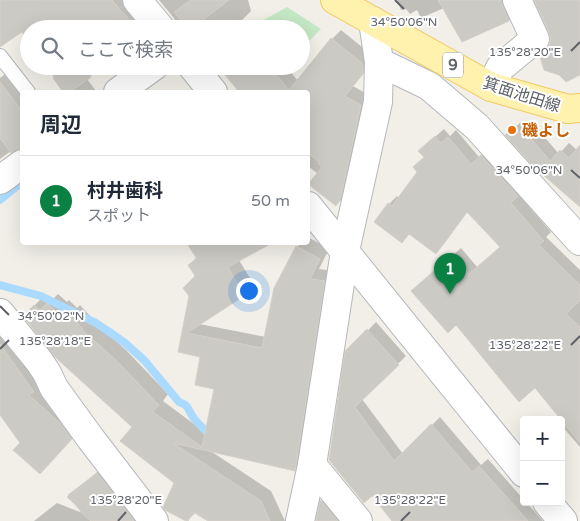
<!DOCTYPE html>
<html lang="ja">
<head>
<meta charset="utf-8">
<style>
  body { margin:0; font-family:"Varela Round","Noto Sans JP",sans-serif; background:#f2f2f3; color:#1f2937 }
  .controls { position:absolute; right:15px; bottom:15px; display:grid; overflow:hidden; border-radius:5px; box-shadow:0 5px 20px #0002 }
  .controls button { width:45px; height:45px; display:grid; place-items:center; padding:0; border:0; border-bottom:1px solid #e0e1e3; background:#fff; color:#1f2937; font:25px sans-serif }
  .you { position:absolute; left:248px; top:290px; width:18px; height:18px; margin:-12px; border:4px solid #fff; border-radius:50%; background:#1a73e8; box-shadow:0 0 0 8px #1a73e833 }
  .badge { display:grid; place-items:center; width:32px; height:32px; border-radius:50%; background:#0b8043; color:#fff; font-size:16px; font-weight:700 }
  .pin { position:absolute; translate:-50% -41px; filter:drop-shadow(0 1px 2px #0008) }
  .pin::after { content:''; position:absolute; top:26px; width:18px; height:15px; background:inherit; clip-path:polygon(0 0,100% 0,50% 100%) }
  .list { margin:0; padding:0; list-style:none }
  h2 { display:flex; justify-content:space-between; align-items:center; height:65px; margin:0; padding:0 20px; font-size:21px }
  h2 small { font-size:16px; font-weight:400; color:#747a83 }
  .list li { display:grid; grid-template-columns:32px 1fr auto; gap:15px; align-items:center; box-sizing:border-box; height:90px; padding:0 20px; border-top:1px solid #e0e1e3 }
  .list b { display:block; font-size:19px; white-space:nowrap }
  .list p { margin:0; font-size:16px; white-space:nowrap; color:#747a83 }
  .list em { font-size:16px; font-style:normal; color:#747a83 }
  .icon { flex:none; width:28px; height:28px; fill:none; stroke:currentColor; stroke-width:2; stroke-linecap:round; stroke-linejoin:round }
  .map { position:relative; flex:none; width:580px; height:521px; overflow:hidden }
  .search { position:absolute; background:#fff; box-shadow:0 5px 20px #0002; left:20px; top:20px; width:290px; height:55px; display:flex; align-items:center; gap:12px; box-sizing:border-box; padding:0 18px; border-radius:28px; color:#747a83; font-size:19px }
  .panel { position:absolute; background:#fff; box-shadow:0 5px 20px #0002; left:20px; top:90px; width:290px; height:155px; border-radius:5px }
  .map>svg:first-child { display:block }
</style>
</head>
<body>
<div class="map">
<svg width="580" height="521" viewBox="0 0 580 521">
  <rect width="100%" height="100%" fill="#f1efe8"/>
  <polygon fill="#c5e8c5" points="287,7 321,29 301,49 301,29 247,29"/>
  <g fill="#0003">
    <polygon points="0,0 134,0 157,29 29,29 22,31 0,21"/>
    <polygon points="159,0 248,0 251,11 242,20 239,21 246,29 181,29 177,25 174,18"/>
    <polygon points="397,0 511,0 517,12 509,20 463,40 444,8 421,18 417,10 410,14 406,9 401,10"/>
    <polygon points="341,30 372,55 372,63 353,86 370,96 345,196 336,205 318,174 308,166 308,92 241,92 220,66 286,66 298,81 332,39"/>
    <polygon points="48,66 104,66 87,79 96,91 94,92 60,92 63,90 56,77"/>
    <polygon points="114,66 125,66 118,71"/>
    <polygon points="9,71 22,92 22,145 12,150 0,159 0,78"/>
    <polygon points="521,122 536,127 559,154 569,143 577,150 580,147 580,205 507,135"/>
    <polygon points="444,129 450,136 456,130 479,157 490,148 525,187 518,194 551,232 546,237 580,270 580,447 561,425 561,421 563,420 535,387 456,324 420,284 461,248 478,268 501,247 468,211 444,244 436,252 410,233 402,241 389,204 397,196 400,199 419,172 425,157 428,143"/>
    <polygon points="308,237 329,249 319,269 334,271 305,459 294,469 209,450 271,491 285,521 211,521 196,512 188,520 176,483 134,427 24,316 45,295 51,301 58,294 67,302 69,300 77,308 80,305 92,318 91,319 126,350 168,394 163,401 206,433 215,388 202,356 179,351 197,276 189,265 197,257 239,260 254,285 243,295 199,324 266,337 297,247 302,242 308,242"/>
    <polygon points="0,319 41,383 37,387 69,416 79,430 48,465 21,443 0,413"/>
    <polygon points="376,322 406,356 362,399 403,454 440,417 481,465 488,459 524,500 524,502 526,502 543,521 408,521 372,494 364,501 347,352"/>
    <polygon points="106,465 148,521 34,521 57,503 85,514 67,497 75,490"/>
    <polygon points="329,493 349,521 317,521 322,501"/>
  </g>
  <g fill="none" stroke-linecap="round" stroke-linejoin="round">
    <g stroke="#aadaff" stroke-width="8">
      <polyline points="0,200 22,182"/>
      <path d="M0 285 41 296 96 323 111 333 125 343 144 360 179 402C190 406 187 409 193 417 198 424 205 430 211 436"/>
    </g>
  </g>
  <g fill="#cccac5" stroke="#d6d1c6">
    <polygon points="0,0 112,0 137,29 29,29 29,42 22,32 0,47"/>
    <polygon points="191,0 229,0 191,29 188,29 174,12"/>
    <polygon points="438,0 502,0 503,7 509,21 462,42"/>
    <polygon points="534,0 580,0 580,75 566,82 559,75 544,70 540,57 550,51 549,46 551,39 549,32"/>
    <polygon points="331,38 363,64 363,74 345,96 361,105 341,197 336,206 308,184 322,167 318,164 319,162 308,153 308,92 239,92 218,66 269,66 289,90"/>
    <polygon points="47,66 89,66 90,78 70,92 63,92 53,78 54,77"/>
    <polygon points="0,82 22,111 22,149 20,149 11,153 0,138"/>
    <polygon points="511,129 528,135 550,161 560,150 569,158 580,145 580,207 542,174 541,175 505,135"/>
    <polygon points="435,136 441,143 448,137 471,164 481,155 518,196 511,203 544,241 539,245 580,285 580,300 566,314 580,327 580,443 535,388 519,402 456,325 448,333 411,291 452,255 469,274 500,247 467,212 436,254 409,234 402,243 374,222 388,203 392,206 417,172 413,167 424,157 418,151"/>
    <polygon points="186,242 274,242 228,267 244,296 187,333 262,348 274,288 296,246 320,259 310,279 325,281 295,471 173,443 261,501 270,521 208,521 193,512 188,521 186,521 165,510 163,507 174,483 120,441 132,427 55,357 23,316 34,305 40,310 47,303 56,312 58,310 66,317 69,315 83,329 82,330 116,360 159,405 153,412 202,447 214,389 195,385 200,357 178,352 189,296 183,288 195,276 188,265 197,259"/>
    <polygon points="367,329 399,365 355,407 394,461 431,424 472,472 479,466 528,521 392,521 372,496 364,503 329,460 345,351"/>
    <polygon points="0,344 34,392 29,395 61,424 72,439 40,474 13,450 20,443 0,415"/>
    <polygon points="97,473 134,521 91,521 81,512 68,495"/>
    <polygon points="320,500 338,521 316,521"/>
  </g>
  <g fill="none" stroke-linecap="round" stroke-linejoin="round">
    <g stroke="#b5b8bc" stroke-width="16">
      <polyline id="service" points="0,56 28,92"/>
    </g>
    <g stroke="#b5b8bc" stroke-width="30">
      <g id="minor">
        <polyline points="137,0 161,29"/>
        <polyline points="379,62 429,86 477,127 580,241"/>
        <polyline points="192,66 213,92"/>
        <polyline points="491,87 500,68 535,39 517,0"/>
        <polyline points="118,92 154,66"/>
        <polyline points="0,180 22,164"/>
        <polyline points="308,206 524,473"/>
        <polyline points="0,313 39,361 47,373 54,388 91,439 154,521"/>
        <polyline points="312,465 358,521"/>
        <polyline points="547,502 563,521"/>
        <polyline points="300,521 312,465 345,251 378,102 379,62 373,21"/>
      </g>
    </g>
    <g stroke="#f2c960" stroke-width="30">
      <polyline id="primary" points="335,0 491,87 568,109 580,108"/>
    </g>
    <use href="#service" stroke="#fff" stroke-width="14"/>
    <use href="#minor" stroke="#fff" stroke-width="28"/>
    <use href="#primary" stroke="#fff2af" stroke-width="28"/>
  </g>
  <path fill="none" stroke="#5f6368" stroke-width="2" d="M395 0 404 9M571 51 580 42M571 170 580 178M0 306 9 315M571 345 580 336M0 349 9 340M118 521 126 512M401 521 410 512"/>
  <circle fill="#e8710a" stroke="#fff" stroke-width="2" cx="512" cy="130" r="5"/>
  <g text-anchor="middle" stroke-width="4" stroke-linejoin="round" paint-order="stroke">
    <rect fill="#fff" stroke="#8f9295" stroke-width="1" x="443" y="52.5" width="20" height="25" rx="4"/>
    <g font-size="15" font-weight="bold" fill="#5f6368">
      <text x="453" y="70">9</text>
    </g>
    <g font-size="16" fill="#5f6368" stroke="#fff">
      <text transform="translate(522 94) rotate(18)" y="6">箕面池田線</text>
    </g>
    <g font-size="16" font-weight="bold" fill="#c56008" stroke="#fff" text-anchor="start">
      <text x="522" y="136">磯よし</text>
    </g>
  </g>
  <g font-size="12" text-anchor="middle" fill="#5f6368" stroke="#fff" stroke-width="4" stroke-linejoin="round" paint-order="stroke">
    <text x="404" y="26">34°50'06"N</text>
    <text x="525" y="56">135°28'20"E</text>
    <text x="529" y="174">34°50'06"N</text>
    <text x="51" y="320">34°50'02"N</text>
    <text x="55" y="345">135°28'18"E</text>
    <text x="525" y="349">135°28'22"E</text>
    <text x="126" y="504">135°28'20"E</text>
    <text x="410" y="504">135°28'22"E</text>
  </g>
</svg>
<div class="controls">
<button>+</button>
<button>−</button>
</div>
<div class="you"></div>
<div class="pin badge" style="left:450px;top:294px">1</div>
<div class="search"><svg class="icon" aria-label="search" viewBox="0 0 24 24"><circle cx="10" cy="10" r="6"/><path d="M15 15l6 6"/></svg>ここで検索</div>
<section class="panel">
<h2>周辺<small></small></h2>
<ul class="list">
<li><span class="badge">1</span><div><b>村井歯科</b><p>スポット</p></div><em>50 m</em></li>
</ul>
</section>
</div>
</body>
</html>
